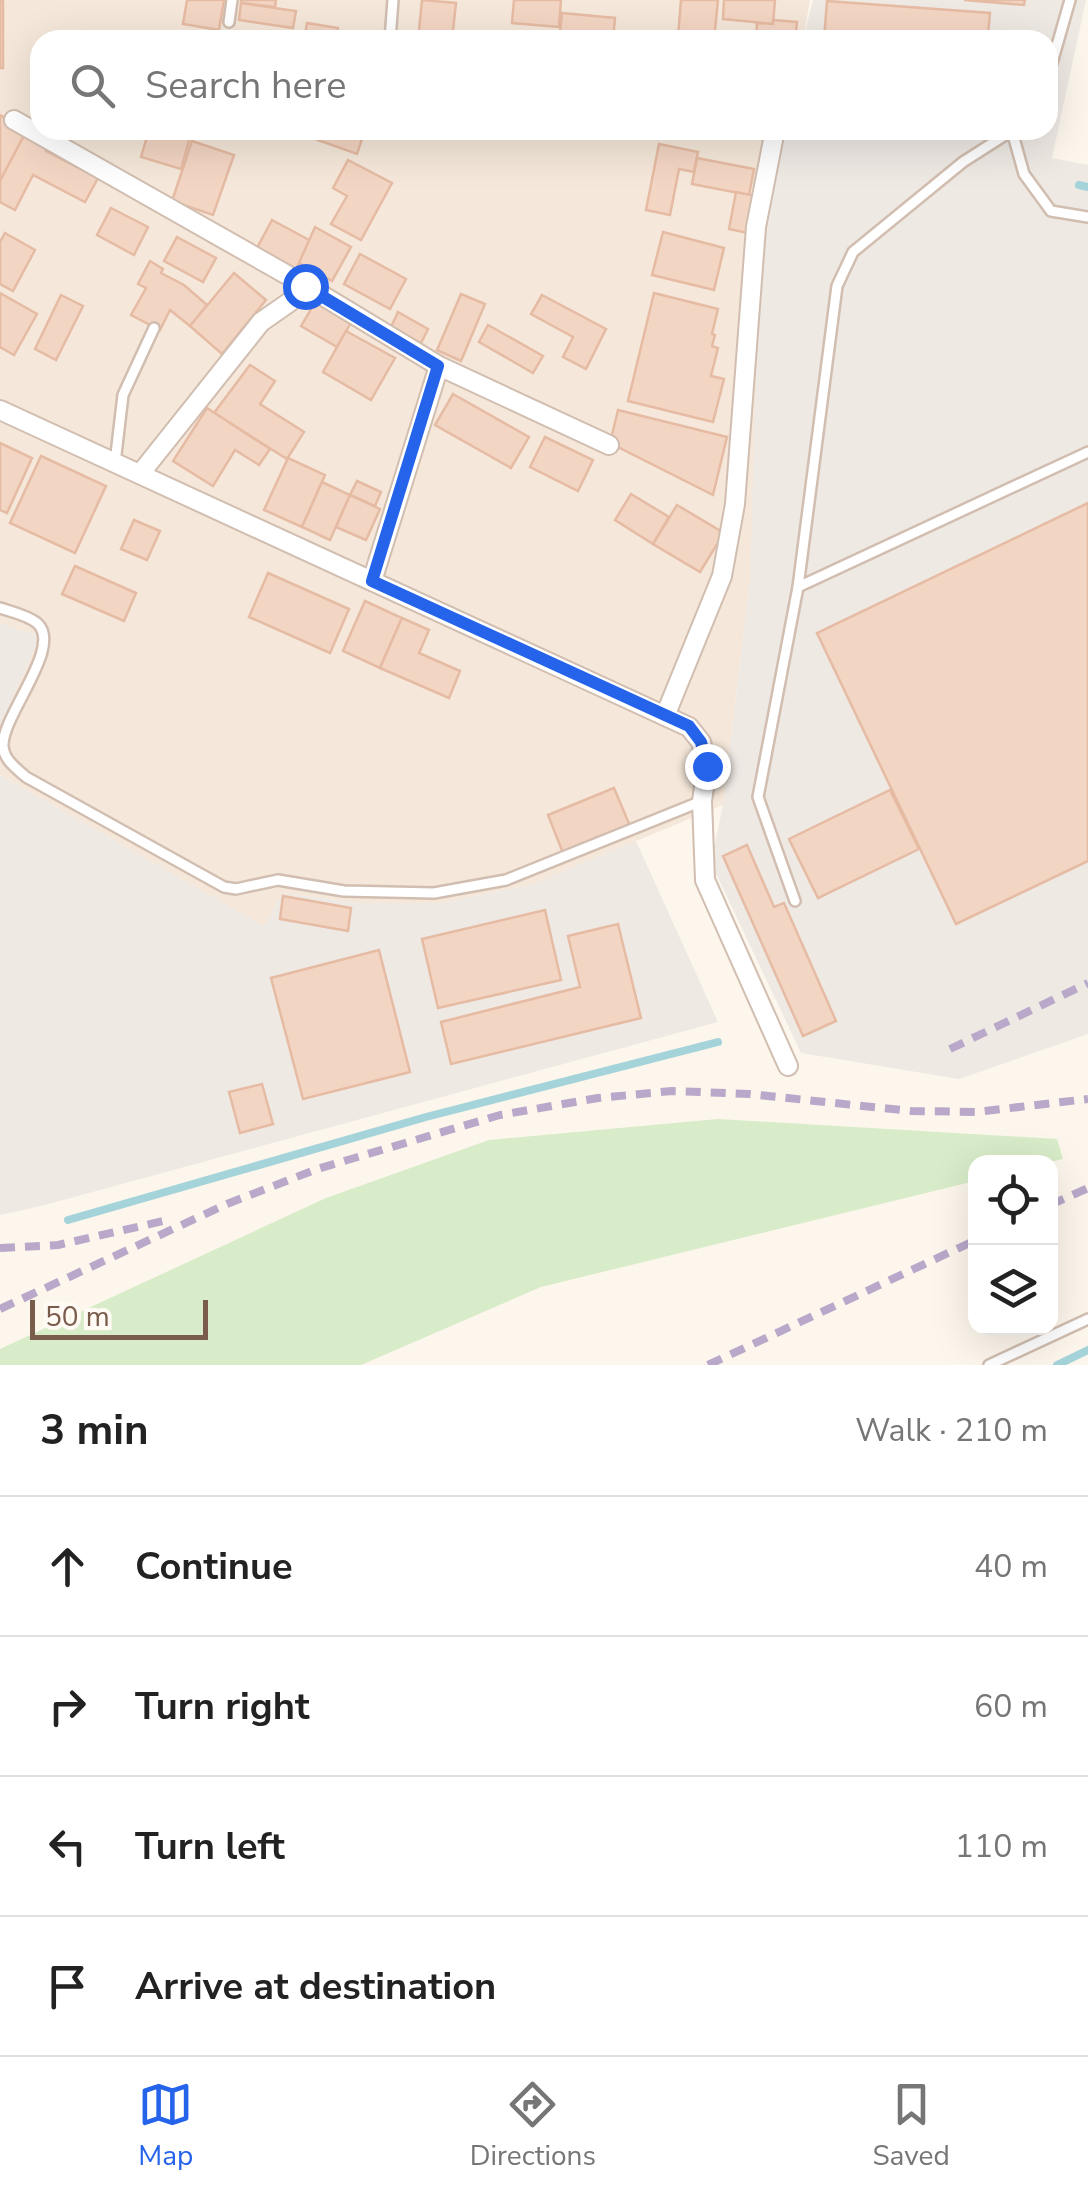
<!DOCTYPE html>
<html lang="en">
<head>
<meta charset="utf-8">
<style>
  body { margin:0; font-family:"Nunito Sans",sans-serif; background:#f2f2f2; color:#222 }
  .controls { position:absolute; right:30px; bottom:30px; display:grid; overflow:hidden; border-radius:20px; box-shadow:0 10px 40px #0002 }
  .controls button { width:90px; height:90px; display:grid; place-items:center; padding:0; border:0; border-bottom:2px solid #e0e0e0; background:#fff; color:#222; font:50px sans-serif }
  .scale { position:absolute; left:30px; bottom:25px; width:178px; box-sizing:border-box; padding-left:10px; border:5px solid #7a5c4d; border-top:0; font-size:28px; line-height:35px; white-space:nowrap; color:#7a5c4d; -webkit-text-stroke:8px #fffaf3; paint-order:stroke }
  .stop { position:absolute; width:30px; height:30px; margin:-22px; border:8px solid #2563eb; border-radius:50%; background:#fff }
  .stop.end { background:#2563eb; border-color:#fff; box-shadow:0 2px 10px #0008 }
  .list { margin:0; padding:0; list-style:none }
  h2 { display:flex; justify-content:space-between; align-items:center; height:130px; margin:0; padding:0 40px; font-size:42px }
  h2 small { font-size:32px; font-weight:400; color:#767676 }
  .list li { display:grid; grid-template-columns:65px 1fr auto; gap:30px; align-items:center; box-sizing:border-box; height:140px; padding:0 40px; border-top:2px solid #e0e0e0 }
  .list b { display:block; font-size:38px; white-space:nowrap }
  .list em { font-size:32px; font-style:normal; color:#767676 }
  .icon { flex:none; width:55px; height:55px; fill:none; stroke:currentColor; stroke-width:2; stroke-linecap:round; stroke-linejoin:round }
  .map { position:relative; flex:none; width:1088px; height:1365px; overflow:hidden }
  .search { position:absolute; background:#fff; box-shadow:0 10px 40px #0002; left:30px; right:30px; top:30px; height:110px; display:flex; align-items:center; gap:25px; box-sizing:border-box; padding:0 35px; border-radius:30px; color:#767676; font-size:38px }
  .sheet { height:690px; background:#fff }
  nav { display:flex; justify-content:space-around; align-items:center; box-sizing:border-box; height:140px; border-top:2px solid #e0e0e0; background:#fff; font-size:28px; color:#767676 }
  nav a { display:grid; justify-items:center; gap:5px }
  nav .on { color:#2563eb }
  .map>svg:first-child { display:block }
</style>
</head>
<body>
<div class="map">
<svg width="1088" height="1365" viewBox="0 0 1088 1365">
  <rect width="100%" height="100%" fill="#fdf6ec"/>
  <polygon fill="#f5e8da" points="0,0 810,0 803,40 40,40 40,130 783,130 750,579 723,805 530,885 441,903 361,903 282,893 265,927 0,775 0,727 40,636 0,623"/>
  <g fill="#efe9e4">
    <polygon points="813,0 1086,0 1052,158 1088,165 1088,1034 959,1079 801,1053 711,863 723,805 750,579 760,240 783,130 1048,130 1048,40 803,40"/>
    <polygon points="0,623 40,636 0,727"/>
    <polygon points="0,775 264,926 282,893 361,903 441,903 530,885 636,841 718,1022 41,1206 0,1215"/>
  </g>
  <polygon fill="#d8ecc9" points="718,1119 1057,1139 1063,1159 1050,1162 976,1162 975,1181 541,1287 361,1365 0,1365 0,1349 326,1198 489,1140"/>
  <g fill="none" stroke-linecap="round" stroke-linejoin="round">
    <g stroke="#a5d3da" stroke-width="8">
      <polyline points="1079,185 1088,187"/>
      <polyline points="68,1220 426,1117 718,1042"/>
      <polyline points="1057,1365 1088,1350"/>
    </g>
  </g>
  <g fill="#f3d5c3" stroke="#e6bba3" stroke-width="2.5">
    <rect x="0" y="0" width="3" height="68"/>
    <polygon points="187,0 224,0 219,30 183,24"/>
    <polygon points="241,0 276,0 275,7 241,3"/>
    <polygon points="422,0 456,3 452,40 418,40"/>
    <polygon points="514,0 561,0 559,27 512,23"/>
    <polygon points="681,0 718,0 714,40 633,40 633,33 678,37"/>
    <polygon points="724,0 775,0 773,24 723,19"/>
    <polygon points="964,0 1025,0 1024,5"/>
    <polygon points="827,1 990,13 988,35 1045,40 824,40"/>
    <polygon points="241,3 296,11 293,28 239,20"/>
    <polygon points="562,13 615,18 613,40 559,40"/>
    <polygon points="773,20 797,22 795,40 756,40 757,23 773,24"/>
    <polygon points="307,23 338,28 336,40 304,40"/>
    <polygon points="338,31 362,35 362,40 336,40"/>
    <polygon points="0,115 27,130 0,181"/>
    <polygon points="27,130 51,142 46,151 98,178 85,202 33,175 15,210 0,202 0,181"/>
    <polygon points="149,130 192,130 181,169 141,157"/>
    <polygon points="303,130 365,130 357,154 301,134"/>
    <polygon points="192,141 234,155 213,215 172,201"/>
    <polygon points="659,144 698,152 694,172 679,169 670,215 646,210"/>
    <polygon points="697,158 754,169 749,195 692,184"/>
    <polygon points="348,160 392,183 361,240 331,224 347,196 333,188"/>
    <polygon points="736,192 755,196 748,233 729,229"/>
    <polygon points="111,208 148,227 134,255 97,235"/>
    <polygon points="272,220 311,241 296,269 257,248"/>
    <polygon points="315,227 351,247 332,281 299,263"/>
    <polygon points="663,232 724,248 714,290 652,275"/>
    <polygon points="5,233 35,250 13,291 0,284 0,242"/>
    <polygon points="177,237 216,258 203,282 164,261"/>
    <polygon points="360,254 406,279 390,309 344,284"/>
    <polygon points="150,261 163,269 161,273 184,285 207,305 190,326 170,310 160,330 131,315 146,288 138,284"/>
    <polygon points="234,273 266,300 222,354 190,326"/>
    <polygon points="0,293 37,314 14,355 0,347"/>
    <polygon points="654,293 718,309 712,334 715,335 712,346 718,348 711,376 724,379 713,422 628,401"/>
    <polygon points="461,294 485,304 461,361 437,350"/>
    <polygon points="61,295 83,306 56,360 35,349"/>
    <polygon points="542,295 606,329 586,369 563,357 573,337 531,314"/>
    <polygon points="317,299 353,319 337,347 301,326"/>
    <polygon points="398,312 428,329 421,343 391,327"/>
    <polygon points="488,325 543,356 533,373 479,342"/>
    <polygon points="346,331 395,358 371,400 323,372"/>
    <polygon points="250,365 275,381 260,404 304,432 287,459 214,413"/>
    <polygon points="453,394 529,437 511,468 435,425"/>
    <polygon points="207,408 270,449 259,465 235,450 213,486 173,461"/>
    <polygon points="618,410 727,437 713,495 610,443"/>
    <polygon points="545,437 593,460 578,491 530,467"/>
    <polygon points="0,443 32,458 7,513 0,510"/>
    <polygon points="41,456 106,486 75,553 10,523"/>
    <polygon points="288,458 325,475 302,527 264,510"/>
    <polygon points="357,481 381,492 375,506 350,495"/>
    <polygon points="322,482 350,495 330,540 302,527"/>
    <polygon points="631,494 669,517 653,544 615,520"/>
    <polygon points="350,495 380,509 366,540 336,527"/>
    <polygon points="1088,503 1088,861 956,924 817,633"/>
    <polygon points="677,505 724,533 700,572 653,544"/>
    <polygon points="134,520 160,531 147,560 121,549"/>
    <polygon points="75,566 136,593 124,621 62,594"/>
    <polygon points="268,573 349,609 330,653 249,617"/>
    <polygon points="365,601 402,618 380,668 343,651"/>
    <polygon points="402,618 429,630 419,653 460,671 449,698 380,668"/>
    <polygon points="614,788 630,826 563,853 548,815"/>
    <polygon points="890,790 919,849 818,898 789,839"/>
    <polygon points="747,845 774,907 784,903 836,1021 803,1036 723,856"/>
    <polygon points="283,896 351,908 348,931 280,919"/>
    <polygon points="545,910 561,980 438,1008 422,939"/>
    <polygon points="618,924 641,1018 451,1064 441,1022 580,987 568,936"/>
    <polygon points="379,950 410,1072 303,1099 271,978"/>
    <polygon points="262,1084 273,1124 240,1133 229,1092"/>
  </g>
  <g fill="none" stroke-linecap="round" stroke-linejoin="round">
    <g stroke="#d1beb0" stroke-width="14">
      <g id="service">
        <polyline points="229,22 232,0"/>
        <polyline points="390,40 393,0"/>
        <polyline points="1048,77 1070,0"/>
        <polyline points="1012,131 1024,174 1051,211 1088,217"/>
        <polyline points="115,463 123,395 154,328"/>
        <polyline points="798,587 1088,452"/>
        <path d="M0 608C12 612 27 615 37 623 64 646 2 715 3 746 4 760 16 768 26 777L224 887 236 889 278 880 344 891 434 893 506 880 702 801"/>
        <polyline points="795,901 758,797 798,587 837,286 853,252 963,162 1013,130"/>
        <polyline points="989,1365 1088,1319"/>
      </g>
    </g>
    <g stroke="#d1beb0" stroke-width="22">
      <g id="minor">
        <polyline points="14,120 305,285 439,366 609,445"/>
        <polyline points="0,410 689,727 701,742 707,766 702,801 705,880 788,1066"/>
        <polyline points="140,474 261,322 294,299 305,285"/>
        <polyline points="372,581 439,366"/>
        <polyline points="665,716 722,576 735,504 756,227 775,130"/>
      </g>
    </g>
    <use href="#service" stroke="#fff" stroke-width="9"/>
    <use href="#minor" stroke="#fff" stroke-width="18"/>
    <g stroke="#b9a8c9" stroke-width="8" stroke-dasharray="15 10" stroke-linecap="butt">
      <polyline points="950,1049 1088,983"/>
      <polyline points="1050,1205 1088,1188"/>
      <polyline points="0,1248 58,1245 172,1219"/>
      <polyline points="0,1309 227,1204 317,1169 500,1115 598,1098 672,1091 749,1094 911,1111 976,1112 1088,1099"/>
      <polyline points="708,1365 976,1240"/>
    </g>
  </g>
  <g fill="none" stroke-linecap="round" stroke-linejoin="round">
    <polyline stroke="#2563eb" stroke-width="12" points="305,286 438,366 372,581 689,726 701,742 707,766"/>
  </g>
</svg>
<div class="controls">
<button><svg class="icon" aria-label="locate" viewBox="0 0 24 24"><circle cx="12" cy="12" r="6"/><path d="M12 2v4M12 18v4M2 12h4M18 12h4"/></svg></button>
<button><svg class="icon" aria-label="layers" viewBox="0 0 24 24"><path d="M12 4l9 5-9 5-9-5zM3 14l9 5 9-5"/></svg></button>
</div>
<div class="scale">50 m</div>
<div class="stop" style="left:305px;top:286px"></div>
<div class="stop end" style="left:707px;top:766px"></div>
<div class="search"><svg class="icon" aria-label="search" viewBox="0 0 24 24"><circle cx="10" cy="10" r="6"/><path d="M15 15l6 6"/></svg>Search here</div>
</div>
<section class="sheet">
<h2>3 min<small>Walk · 210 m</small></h2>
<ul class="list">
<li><svg class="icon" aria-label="ahead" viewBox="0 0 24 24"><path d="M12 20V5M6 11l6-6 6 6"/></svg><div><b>Continue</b></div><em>40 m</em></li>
<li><svg class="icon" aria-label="right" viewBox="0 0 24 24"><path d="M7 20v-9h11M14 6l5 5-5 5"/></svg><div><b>Turn right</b></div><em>60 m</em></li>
<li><svg class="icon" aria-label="left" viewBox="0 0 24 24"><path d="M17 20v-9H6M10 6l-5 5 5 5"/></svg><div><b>Turn left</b></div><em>110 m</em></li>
<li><svg class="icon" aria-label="arrive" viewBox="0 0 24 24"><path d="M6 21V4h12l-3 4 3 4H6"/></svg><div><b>Arrive at destination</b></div></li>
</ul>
</section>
<nav>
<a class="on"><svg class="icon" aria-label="map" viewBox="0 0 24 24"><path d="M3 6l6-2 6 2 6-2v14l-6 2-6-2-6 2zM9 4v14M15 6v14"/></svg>Map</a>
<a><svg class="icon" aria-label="directions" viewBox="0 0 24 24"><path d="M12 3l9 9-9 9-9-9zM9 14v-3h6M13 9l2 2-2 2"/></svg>Directions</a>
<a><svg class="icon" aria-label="saved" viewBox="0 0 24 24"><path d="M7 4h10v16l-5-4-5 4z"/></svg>Saved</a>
</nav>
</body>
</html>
